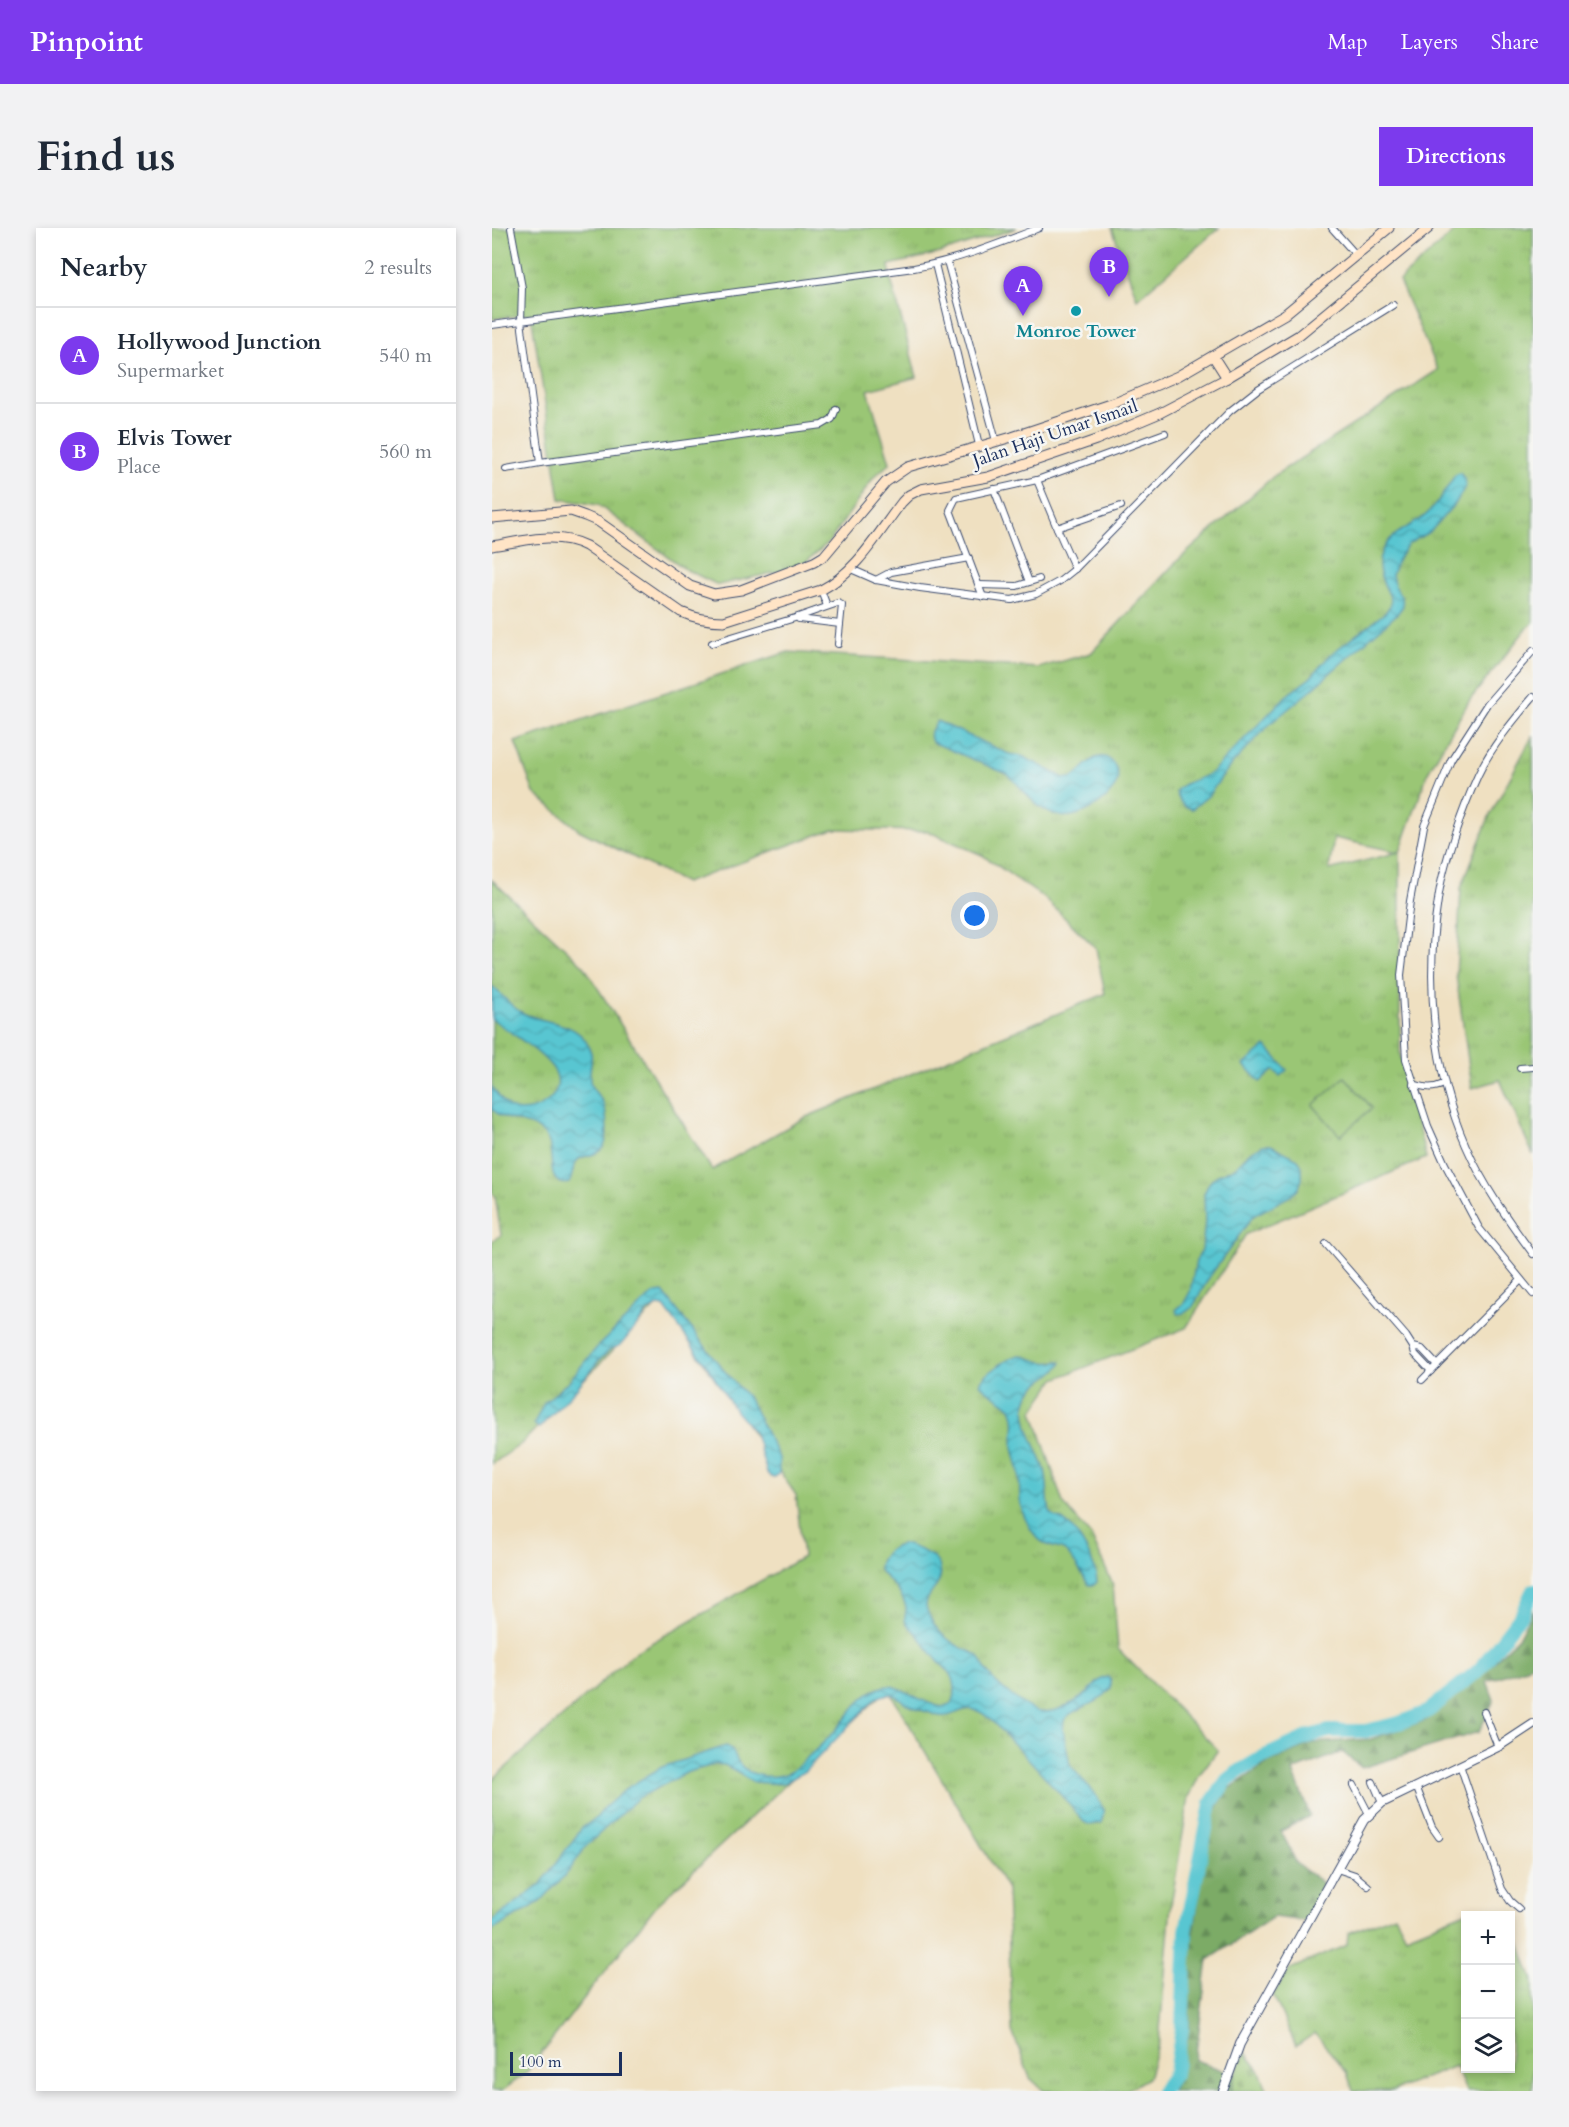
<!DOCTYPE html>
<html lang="en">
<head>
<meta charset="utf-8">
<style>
  body { margin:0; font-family:Cardo,serif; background:#f2f2f3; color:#1f2937 }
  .controls { position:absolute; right:18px; bottom:18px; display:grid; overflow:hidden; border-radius:0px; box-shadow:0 3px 9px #0003 }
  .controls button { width:54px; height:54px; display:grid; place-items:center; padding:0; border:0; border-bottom:2px solid #e0e1e3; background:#fff; color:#1f2937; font:30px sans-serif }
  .scale { position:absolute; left:18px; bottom:15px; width:112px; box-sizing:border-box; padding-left:6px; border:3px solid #1b2f5e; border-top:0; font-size:16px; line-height:21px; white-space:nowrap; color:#1b2f5e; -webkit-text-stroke:4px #f6f6f2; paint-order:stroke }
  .you { position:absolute; left:483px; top:688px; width:21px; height:21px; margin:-15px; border:4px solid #fff; border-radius:50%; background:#1a73e8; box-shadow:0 0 0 9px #1a73e833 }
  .badge { display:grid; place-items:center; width:39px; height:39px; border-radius:50%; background:#7c3aed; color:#fff; font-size:20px; font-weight:700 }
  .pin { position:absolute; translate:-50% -50px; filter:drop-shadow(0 2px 3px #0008) }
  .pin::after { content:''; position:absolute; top:32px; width:21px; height:18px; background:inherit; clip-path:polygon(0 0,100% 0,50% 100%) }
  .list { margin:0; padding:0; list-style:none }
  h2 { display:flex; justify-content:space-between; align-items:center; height:78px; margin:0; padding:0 24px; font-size:26px }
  h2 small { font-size:20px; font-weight:400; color:#747a83 }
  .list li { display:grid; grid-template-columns:39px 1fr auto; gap:18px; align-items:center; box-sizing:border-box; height:96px; padding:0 24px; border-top:2px solid #e0e1e3 }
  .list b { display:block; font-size:22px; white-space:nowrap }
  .list p { margin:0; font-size:20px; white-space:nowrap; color:#747a83 }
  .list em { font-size:20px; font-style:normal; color:#747a83 }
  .icon { flex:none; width:33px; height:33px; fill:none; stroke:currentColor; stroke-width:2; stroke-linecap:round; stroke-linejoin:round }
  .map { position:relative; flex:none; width:1041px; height:1863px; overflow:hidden; border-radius:0px }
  header { display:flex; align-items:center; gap:36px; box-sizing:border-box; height:84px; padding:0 30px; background:#7c3aed; color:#fff }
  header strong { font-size:28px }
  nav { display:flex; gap:33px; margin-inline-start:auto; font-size:21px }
  .intro { display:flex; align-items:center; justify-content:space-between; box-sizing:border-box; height:144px; padding:0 36px }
  h1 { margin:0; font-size:42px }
  .button { padding:15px 27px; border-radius:0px; background:#7c3aed; color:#fff; font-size:21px; font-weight:700 }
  main { display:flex; gap:36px; padding:0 36px }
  aside { flex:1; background:#fff; border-radius:0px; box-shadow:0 3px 9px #0003 }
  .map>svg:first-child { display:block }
</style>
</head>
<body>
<header>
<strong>Pinpoint</strong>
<nav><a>Map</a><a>Layers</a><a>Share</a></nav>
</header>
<div class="intro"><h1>Find us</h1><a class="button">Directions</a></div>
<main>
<aside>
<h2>Nearby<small>2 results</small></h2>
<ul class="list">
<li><span class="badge">A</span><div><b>Hollywood Junction</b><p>Supermarket</p></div><em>540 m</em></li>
<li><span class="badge">B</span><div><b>Elvis Tower</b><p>Place</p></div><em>560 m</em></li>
</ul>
</aside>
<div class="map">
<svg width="1041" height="1863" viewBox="0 0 1041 1863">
  <defs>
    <pattern id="grass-tufts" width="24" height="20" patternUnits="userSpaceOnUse" patternTransform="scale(1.5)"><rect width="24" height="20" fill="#9ac674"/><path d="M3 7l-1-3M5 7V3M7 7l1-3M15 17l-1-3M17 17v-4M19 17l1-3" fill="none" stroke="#84aa67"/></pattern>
    <pattern id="forest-firs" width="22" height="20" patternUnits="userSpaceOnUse" patternTransform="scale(1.5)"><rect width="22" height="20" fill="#7bab66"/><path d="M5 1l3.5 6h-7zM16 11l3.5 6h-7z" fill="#648c57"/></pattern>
    <pattern id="cemetery-stones" width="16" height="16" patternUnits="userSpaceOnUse" patternTransform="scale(1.5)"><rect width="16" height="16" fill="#9ac674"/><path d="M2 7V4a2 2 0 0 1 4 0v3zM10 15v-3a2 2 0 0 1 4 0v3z" fill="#84aa67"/></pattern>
    <pattern id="water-waves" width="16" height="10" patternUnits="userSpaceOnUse" patternTransform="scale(1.5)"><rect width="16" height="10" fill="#59c6d1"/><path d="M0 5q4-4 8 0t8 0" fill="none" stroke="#49a1ad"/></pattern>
  </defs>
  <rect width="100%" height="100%" fill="#f6f6f2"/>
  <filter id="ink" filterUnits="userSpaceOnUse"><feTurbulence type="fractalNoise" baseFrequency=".0167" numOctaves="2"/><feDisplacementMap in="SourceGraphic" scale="12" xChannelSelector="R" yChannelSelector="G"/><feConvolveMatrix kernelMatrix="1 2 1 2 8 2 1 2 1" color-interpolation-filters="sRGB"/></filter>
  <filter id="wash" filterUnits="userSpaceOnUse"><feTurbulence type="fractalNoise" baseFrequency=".008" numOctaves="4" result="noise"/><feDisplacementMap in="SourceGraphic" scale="24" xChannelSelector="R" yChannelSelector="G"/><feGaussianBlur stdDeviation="1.35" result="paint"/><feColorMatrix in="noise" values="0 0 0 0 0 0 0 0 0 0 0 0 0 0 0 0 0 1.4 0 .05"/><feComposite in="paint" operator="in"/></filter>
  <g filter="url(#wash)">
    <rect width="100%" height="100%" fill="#efe0c1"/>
    <g fill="url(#grass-tufts)" stroke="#5a7a69" stroke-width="1.5" fill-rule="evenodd">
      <polygon points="0,0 525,0 448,25 397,37 399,52 425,149 376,162 398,235 382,249 338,313 308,339 226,357 193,341 106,277 68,271 39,86 0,91"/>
      <polygon points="620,0 727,0 645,71"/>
      <path d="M966 0H1041V395L1034 401 977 473 936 544 908 624V826L934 930 754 1006 694 1100 563 1151 541 1183 571 1275 599 1308 621 1357 626 1421 726 1522 708 1546 697 1569 679 1677 667 1813 656 1850 633 1863H552L538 1850 520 1803 515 1661 396 1461 163 1679 34 1845 10 1863H0V1552L143 1424 311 1329 304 1267 169 1073 29 1216 0 1236V1013L9 1007 3 968 0 965V652L92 738 220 942 312 890 613 766 604 720 552 670 490 627 435 603 341 601 193 655 87 602 42 565 23 514 296 424 546 440 599 425 684 334 783 247 946 142 907 53ZM842 610 906 624H907L837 642Z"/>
      <polygon points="1041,507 1041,927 1008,852 980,860 964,747 969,660 997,589"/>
      <polygon points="976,1683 978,1687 974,1688 974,1840 1018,1840 1019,1690 1041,1753 1041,1863 974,1863 963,1838 901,1863 861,1863 855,1845 823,1805 804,1818 781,1766 798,1741 855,1717 856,1705 903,1687 914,1708"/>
    </g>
    <polygon fill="url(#forest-firs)" stroke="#4b6d62" stroke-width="1.5" points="1041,1382 1041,1435 1034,1440 995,1453 1002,1472 987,1504 870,1540 850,1524 801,1543 818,1588 789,1603 805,1636 831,1655 814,1693 781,1689 716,1732 703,1832 743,1847 739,1863 680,1863 689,1843 697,1799 698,1725 719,1591 734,1563 774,1536 820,1515 879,1511 934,1492 990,1446 1027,1408"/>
    <polygon fill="url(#cemetery-stones)" stroke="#5a7a69" stroke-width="1.5" points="753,1824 767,1842 776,1863 739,1863 743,1847"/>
    <polygon fill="#9ac674" stroke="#5a7a69" stroke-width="1.5" points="853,849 880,880 848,908 821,877"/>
    <g fill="url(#water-waves)" stroke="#3a7a98" stroke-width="1.5">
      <path d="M968 245 972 250 974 257 965 273 939 303 916 316 905 333 900 347 902 356 910 370 911 378 905 386 819 462 778 496 738 538 716 568 700 581C689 578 687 573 684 563 693 552 708 552 720 544L794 468 818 450 839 426 894 384C894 383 899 377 899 376 902 367 879 347 890 323 900 302 922 299 936 285 947 274 955 260 963 247Z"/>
      <path d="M445 493 517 526 530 528 572 550H580C588 545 599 529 608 529 613 528 617 531 620 534 643 560 590 593 568 588 544 584 532 560 515 546L440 514C436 505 440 501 445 493Z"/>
      <path d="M0 758C9 766 17 776 27 783 51 798 90 790 99 825 101 835 95 847 99 857 101 863 108 868 111 875 115 885 118 917 108 923 101 929 89 926 84 934 80 940 81 948 77 955 53 960 63 926 56 912 46 891 15 897 0 881V859C6 867 13 879 23 882 42 887 73 869 64 846 58 829 16 803 0 791Z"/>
      <polygon points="774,818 795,842 788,848 782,842 768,854 752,837"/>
      <polygon points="771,917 779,917 806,931 810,939 810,951 807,959 800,967 761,988 718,1048 700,1080 692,1085 686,1086 684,1082 692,1075 698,1064 704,1033 710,1022 713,993 712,966 717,955 724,948 744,939 757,925"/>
      <polygon points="171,1064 230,1140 257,1171 287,1230 287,1245 283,1249 279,1249 275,1245 263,1205 242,1181 216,1139 172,1079 166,1078 157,1082 129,1117 119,1121 107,1132 84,1161 47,1200 42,1196 52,1175 76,1154 107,1117 155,1071 164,1065"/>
      <path d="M527 1127C544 1130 549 1138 568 1133L570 1135C562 1149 542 1152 535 1171 527 1192 547 1222 553 1242 556 1255 555 1273 558 1283 561 1290 568 1290 573 1294 588 1305 604 1336 605 1354L602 1357H597C589 1346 583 1332 573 1323 568 1319 561 1320 556 1317 545 1313 537 1299 533 1290 525 1273 529 1262 527 1245 526 1236 522 1227 521 1218 521 1206 525 1193 520 1182 516 1173 496 1167 488 1156 491 1145 516 1131 527 1127Z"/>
      <path d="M411 1316C430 1321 459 1332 445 1357 441 1363 435 1369 434 1376 434 1381 436 1385 438 1389 443 1401 455 1412 466 1418 472 1422 480 1423 486 1428 491 1432 491 1439 495 1444 503 1455 535 1483 549 1484 565 1485 587 1473 598 1462 604 1457 607 1450 616 1449L619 1453V1460L610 1470 578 1486 572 1492 571 1502 578 1537 605 1569 612 1583 609 1595 598 1597 592 1594C566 1563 540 1533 511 1505 504 1497 494 1485 483 1482 470 1478 460 1491 447 1488 442 1486 425 1481 421 1479 403 1471 406 1461 384 1470L313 1543 291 1556 261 1554 233 1537 225 1536 196 1544 146 1570 94 1618 77 1643 48 1674 0 1703V1693L48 1657 90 1600 105 1589 112 1580 136 1559 170 1539 234 1518C243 1522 242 1528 247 1535 258 1550 286 1552 300 1543 313 1531 328 1519 340 1506 355 1491 366 1470 385 1461 391 1458 397 1457 403 1459 419 1463 464 1500 463 1461 462 1447 458 1444 448 1435 439 1426 431 1413 422 1403 419 1400 414 1396 413 1392 412 1388 415 1383 414 1379 411 1365 396 1352 387 1342 386 1329 399 1318 411 1316Z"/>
    </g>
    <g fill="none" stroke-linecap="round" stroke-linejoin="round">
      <polyline stroke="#59c6d1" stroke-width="14" points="670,1863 683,1845 690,1801 694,1703 719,1575 735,1552 746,1544 771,1529 818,1508 837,1503 874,1503 907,1495 935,1484 987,1442 1029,1387 1041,1362"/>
    </g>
  </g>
  <g filter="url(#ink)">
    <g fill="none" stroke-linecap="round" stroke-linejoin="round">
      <g stroke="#3b4a6d" stroke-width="8">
        <g id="minor">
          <polyline points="19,0 30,60 29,93 48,235 330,197 340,191 344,181"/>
          <polyline points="840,0 865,28"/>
          <polyline points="455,33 504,213"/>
          <polyline points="443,36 487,217"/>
          <path d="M0 97 422 40C466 32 506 16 547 0"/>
          <polyline points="14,241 48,235"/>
          <polyline points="545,252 565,300 629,278"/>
          <polyline points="502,261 537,354"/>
          <polyline points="565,300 583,341"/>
          <polyline points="359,341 384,352 428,360 520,372 544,366 568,353 583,341 738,183 766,161 901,77"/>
          <polyline points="384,352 399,344 477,330"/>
          <polyline points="487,357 525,358 547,351"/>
          <polyline points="329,362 335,378"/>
          <polyline points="491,369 458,282 464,270 545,252 673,205"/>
          <polyline points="307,391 348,396"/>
          <polyline points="220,415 303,390 346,375 350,377 346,416"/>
          <polyline points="1041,423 995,476 959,532 932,598 918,673 909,747 914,831 936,898 953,936 987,1000 1041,1066"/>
          <path d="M1041 469C1021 493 999 519 986 547 970 582 951 635 946 672 933 754 941 843 974 918 991 957 1016 992 1041 1026"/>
          <polyline points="1028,840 1041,839"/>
          <path d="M921 856C933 860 941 861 952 856"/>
          <polyline points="834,1016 914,1108 921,1119 923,1126 939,1143"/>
          <polyline points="921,1119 930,1121 945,1137"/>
          <polyline points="930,1152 1029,1052"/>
          <polyline points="992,1484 1006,1519"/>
          <polyline points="968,1537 1010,1661 1018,1673 1027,1681"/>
          <polyline points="881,1554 890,1575"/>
          <polyline points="862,1557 877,1586"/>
          <polyline points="924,1558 940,1599 947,1609"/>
          <polyline points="845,1641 863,1647 876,1658"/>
        </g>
      </g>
      <g stroke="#3b4a6d" stroke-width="10">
        <polyline id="tertiary" points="731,1863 748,1816 872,1592 890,1575 1006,1519 1041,1496"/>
      </g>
      <g stroke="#3b4a6d" stroke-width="11">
        <g id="secondary">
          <polyline points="721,128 735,150"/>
          <polyline points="0,290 79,283 93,288 107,294 198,358 222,366 249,362 322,334 332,328 394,254 416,239 520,209 625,174 686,148 793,86 897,0"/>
          <path d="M0 318C32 313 64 303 94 318L189 384C204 391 216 393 232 393L329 362C365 344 386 305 410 274L417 267 429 261 496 249 604 212 668 185 735 150 807 107 937 0"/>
        </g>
      </g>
      <use href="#minor" stroke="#fff" stroke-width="6"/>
      <use href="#tertiary" stroke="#fff" stroke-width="8"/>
      <use href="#secondary" stroke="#ffe4c6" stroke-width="9"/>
    </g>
  </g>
  <circle fill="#0f9aa8" stroke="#f6f6f2" stroke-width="2" cx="584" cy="83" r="6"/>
  <g text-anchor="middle" stroke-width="5" stroke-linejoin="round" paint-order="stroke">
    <g font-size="18" font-weight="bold" fill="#0d838f" stroke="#f6f6f2">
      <text x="584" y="109">Monroe Tower</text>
    </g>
    <g font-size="18" fill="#1b2f5e" stroke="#f6f6f2">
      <text transform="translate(563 205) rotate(-19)" y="6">Jalan Haji Umar Ismail</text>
    </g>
  </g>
</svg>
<div class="controls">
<button>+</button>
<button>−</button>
<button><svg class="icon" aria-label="layers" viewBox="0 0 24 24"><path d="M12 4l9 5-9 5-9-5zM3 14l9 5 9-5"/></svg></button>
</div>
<div class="scale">100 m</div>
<div class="you"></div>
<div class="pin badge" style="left:531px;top:88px">A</div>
<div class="pin badge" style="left:617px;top:69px">B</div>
</div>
</main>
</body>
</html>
